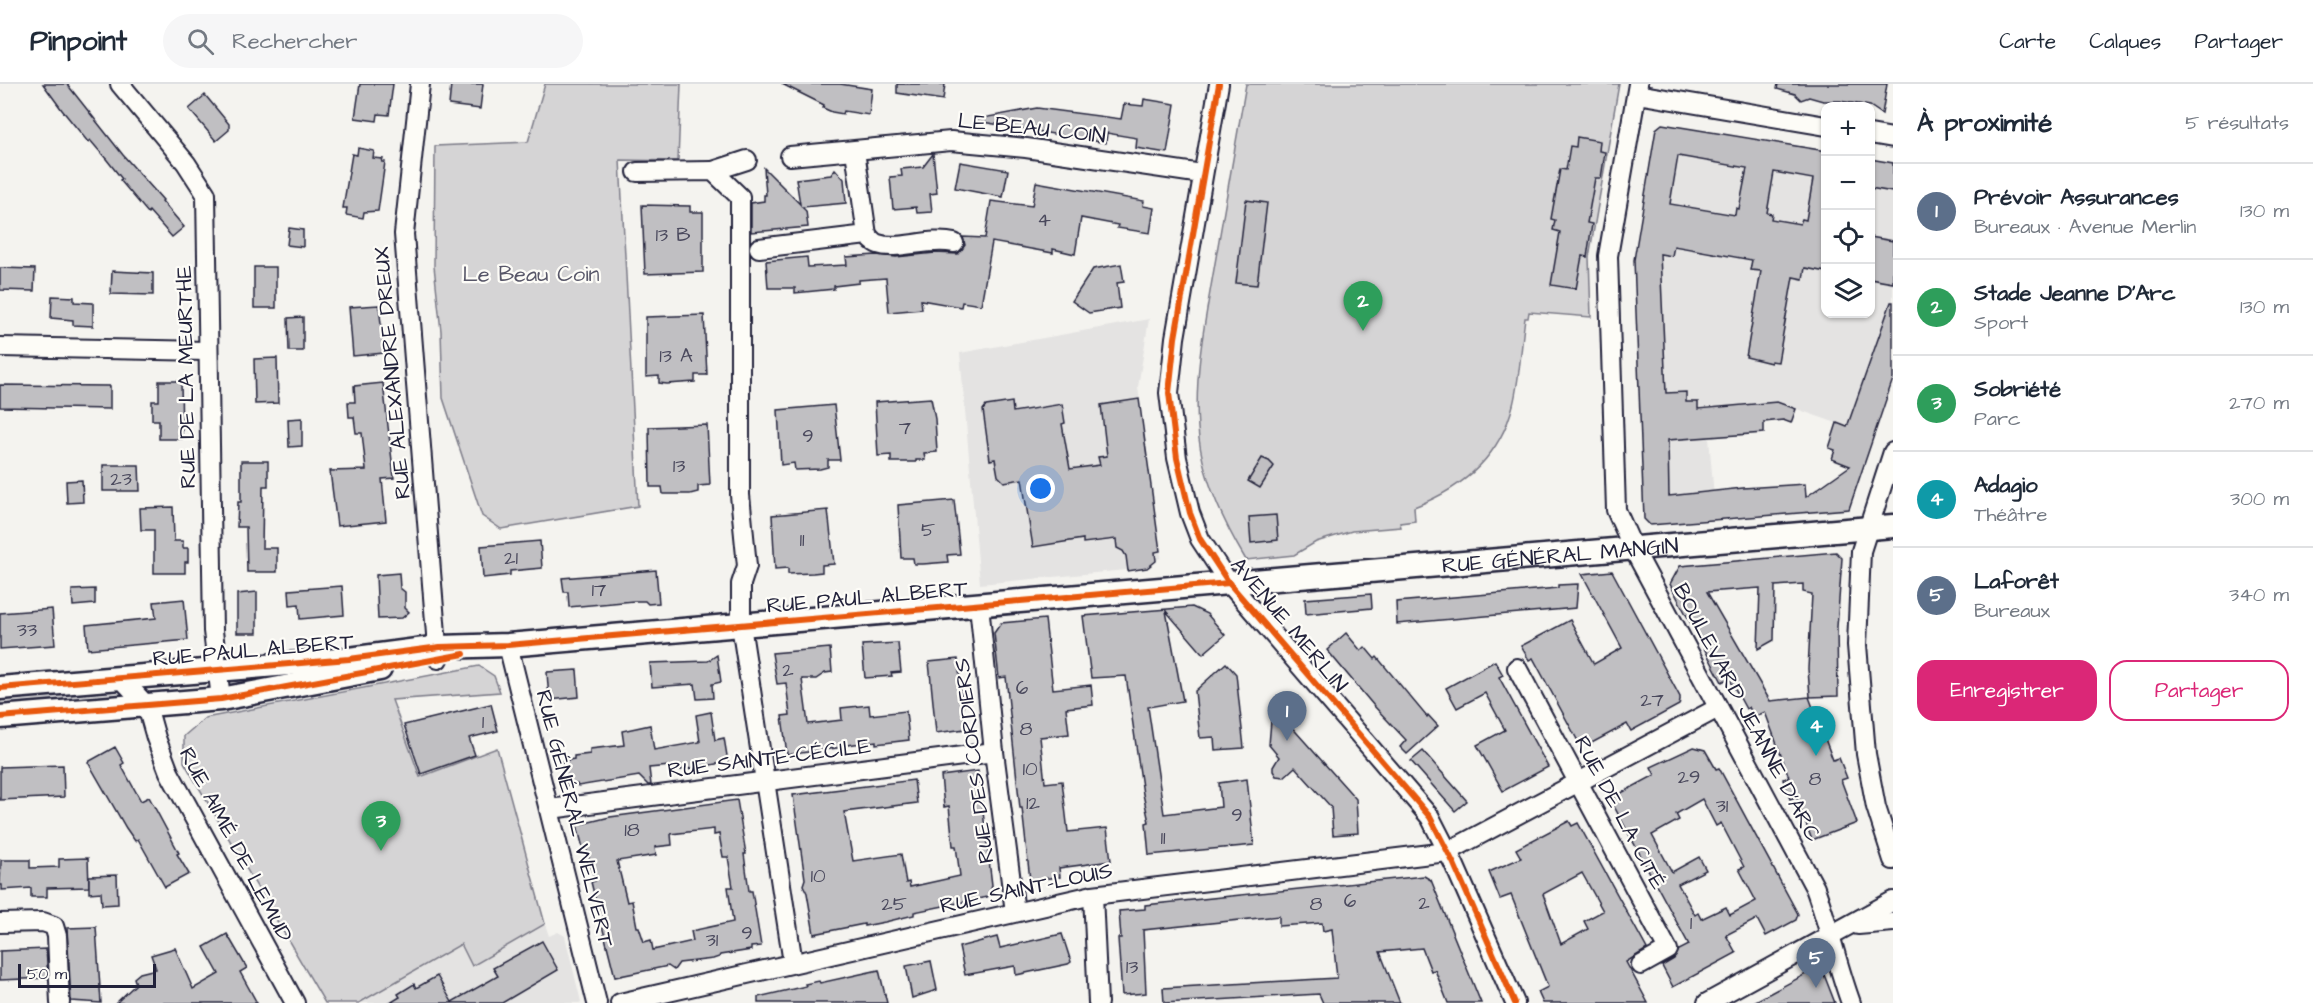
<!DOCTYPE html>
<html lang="fr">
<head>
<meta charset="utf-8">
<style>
  body { margin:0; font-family:"Architects Daughter",sans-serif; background:#f6f6f7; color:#1f2937 }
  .controls { position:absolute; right:18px; top:18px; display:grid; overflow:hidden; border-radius:12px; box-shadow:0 2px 4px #0004 }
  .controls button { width:54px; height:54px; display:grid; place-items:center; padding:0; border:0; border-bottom:2px solid #e0e1e3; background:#fff; color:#1f2937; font:30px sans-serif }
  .scale { position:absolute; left:18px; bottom:15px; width:138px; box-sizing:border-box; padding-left:6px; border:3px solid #22223b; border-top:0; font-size:16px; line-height:21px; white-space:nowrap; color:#22223b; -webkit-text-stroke:4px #fdfcf7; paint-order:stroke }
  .you { position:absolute; left:1041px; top:405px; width:21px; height:21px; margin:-15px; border:4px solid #fff; border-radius:50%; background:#1a73e8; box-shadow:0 0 0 9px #1a73e833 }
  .badge { display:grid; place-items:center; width:39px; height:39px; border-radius:50%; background:#db2777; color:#fff; font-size:20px; font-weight:700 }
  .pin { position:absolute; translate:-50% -50px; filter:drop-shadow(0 2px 3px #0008) }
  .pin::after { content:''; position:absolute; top:32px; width:21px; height:18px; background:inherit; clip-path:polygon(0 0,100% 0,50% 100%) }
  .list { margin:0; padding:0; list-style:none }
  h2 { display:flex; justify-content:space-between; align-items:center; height:78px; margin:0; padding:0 24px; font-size:26px }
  h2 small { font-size:20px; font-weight:400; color:#747a83 }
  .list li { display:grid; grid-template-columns:39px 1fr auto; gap:18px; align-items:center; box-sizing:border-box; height:96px; padding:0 24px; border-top:2px solid #e0e1e3 }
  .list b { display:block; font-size:22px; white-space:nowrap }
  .list p { margin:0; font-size:20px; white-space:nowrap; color:#747a83 }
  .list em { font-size:20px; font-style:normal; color:#747a83 }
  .actions { display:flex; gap:12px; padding:18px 24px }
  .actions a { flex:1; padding:14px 0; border:2px solid #db2777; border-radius:18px; text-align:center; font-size:21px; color:#db2777 }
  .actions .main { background:#db2777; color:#fff }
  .icon { flex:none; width:33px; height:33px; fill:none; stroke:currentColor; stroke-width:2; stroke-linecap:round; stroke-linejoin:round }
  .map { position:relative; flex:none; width:1893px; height:919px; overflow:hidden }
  header { display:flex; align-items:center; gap:36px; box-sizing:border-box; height:84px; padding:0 30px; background:#fff; border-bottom:2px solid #e0e1e3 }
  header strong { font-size:28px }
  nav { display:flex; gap:33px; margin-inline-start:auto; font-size:21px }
  .search { width:420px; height:54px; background:#f6f6f7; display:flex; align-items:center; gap:15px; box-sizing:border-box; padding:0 21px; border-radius:33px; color:#747a83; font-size:22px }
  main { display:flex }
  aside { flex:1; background:#fff }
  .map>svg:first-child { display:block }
</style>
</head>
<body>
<header>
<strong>Pinpoint</strong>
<div class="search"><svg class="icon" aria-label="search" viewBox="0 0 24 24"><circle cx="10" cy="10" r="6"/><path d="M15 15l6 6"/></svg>Rechercher</div>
<nav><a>Carte</a><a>Calques</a><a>Partager</a></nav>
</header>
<main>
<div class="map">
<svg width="1893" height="919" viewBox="0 0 1893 919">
  <rect width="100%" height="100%" fill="#f4f3ef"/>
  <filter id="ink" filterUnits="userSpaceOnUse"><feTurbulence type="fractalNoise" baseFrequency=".0167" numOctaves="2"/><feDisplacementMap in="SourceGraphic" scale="12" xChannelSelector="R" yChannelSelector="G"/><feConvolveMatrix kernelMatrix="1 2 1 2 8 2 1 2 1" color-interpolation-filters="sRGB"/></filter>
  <g filter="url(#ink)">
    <g fill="#e4e3e2">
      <polygon points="1662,40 1825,67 1826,230 1870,230 1871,75 1893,79 1893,295 1873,352 1777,318 1762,319 1764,349 1709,354 1716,436 1650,441 1644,435 1634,176 1656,45"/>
      <polygon points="1149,235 1138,303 1161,473 1147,484 980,500 960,269"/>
      <polygon points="545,840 549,852 558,848 565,852 581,918 579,919 359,919 461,860 472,882"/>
    </g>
    <g fill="#d5d4d5" stroke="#7c7b88" stroke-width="1.5">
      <polygon points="545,0 681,0 678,77 620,76 638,422 501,445 482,432 443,314 441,247 434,182 435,62 528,58"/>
      <path d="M1246 0H1619L1589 173 1591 233 1529 228 1528 234H1525C1521 262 1520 293 1513 321 1500 373 1461 405 1414 423L1415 437 1400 439 1401 443 1352 447 1316 458 1294 471 1246 476C1222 436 1201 391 1198 344 1194 290 1205 237 1214 185 1225 123 1235 62 1246 0Z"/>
      <polygon points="479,582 494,592 500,608 392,616 420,693 497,664 545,840 472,882 461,860 359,919 325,919 184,678 184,652 205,634"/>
      <polygon points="121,601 122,606 121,613 0,623 0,612"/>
    </g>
    <g fill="#c0bfc2" stroke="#22223b" stroke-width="1.5" fill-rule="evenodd">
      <polygon points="43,0 67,0 123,71 163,116 162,117 184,143 172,153 149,127 148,129 120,96 122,95 107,76 90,56 88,58 62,26"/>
      <polygon points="360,0 393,0 389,31 378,30 377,37 355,34"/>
      <polygon points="451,0 483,0 480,25 449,21"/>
      <polygon points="782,0 840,0 872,5 869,31 844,27 843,30 832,28 823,24 824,21"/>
      <polygon points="897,0 945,0 943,16 897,9"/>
      <polygon points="1778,0 1887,0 1882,30 1870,22 1840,17 1823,17 1809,13 1801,16 1795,10 1777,5"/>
      <polygon points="205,11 229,40 229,46 216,57 189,25"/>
      <polygon points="1144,15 1175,20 1167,69 1136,64 1137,54 1107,49 1106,59 977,37 977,35 1037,24 1121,35 1124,20 1143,22"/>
      <path d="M1662 40 1826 67V188L1805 184 1803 195 1793 193 1778 278 1771 277V279L1746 273 1761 187 1750 186 1752 176 1674 162 1672 172 1660 170 1666 309 1686 308V318H1698V325L1777 318 1796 325 1791 339 1783 336 1764 338V349L1668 356 1669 412 1743 404 1805 400 1806 413 1850 382 1832 375 1835 366 1829 364 1837 339 1847 343 1891 218H1893V295L1849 425 1650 441 1644 435 1634 176 1656 45ZM1678 72 1747 84 1739 125 1736 124 1735 131 1670 120ZM1774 88 1813 95 1806 136 1802 135 1800 140 1771 135 1772 130 1767 129Z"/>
      <polygon points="1577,53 1600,57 1599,67 1605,68 1601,94 1595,94 1587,139 1592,140 1587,173 1582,172 1576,205 1551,201 1560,148 1553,146 1555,136 1551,135 1560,85 1566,86 1570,62 1576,63"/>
      <polygon points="358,64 374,67 373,74 383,75 382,78 385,78 378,127 364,128 363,134 346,131 347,124 343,124 352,70 357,71"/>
      <polygon points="933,70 937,109 930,110 932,128 917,129 916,123 893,125 890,93 902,92 901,85 923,83"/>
      <polygon points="1870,75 1893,79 1893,108 1870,104"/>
      <polygon points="960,78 1008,86 1003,113 955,104"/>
      <polygon points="764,84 800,120 796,95 831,91 835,85 844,95 846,119 802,123 806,127 808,143 751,148 751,119 764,117 764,111 766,111"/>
      <polygon points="1036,98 1144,117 1143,122 1154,124 1150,149 1117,144 1118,141 1081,134 1075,170 1053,165 1053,169 992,158 981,221 962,218 961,223 921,216 922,225 889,228 886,194 859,196 859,199 834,202 834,205 795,209 795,204 768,204 766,177 807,173 808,183 847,181 846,173 876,171 896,173 935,169 958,170 965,161 963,153 985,154 991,117 1032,122"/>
      <polygon points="1246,116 1267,119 1257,201 1236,199"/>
      <polygon points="642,121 690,122 690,128 703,128 703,188 645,190"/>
      <polygon points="289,144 303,146 303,163 287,161"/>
      <polygon points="1870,153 1893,157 1893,199 1870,195"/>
      <polygon points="1121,180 1124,198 1117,199 1120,224 1089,229 1072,217 1093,185"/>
      <rect x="254" y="183" width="22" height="41"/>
      <polygon points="0,184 35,185 34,207 0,206"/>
      <polygon points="112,187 153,189 153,211 111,210"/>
      <polygon points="52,212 74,213 74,218 93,219 93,242 73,241 73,236 51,234"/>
      <polygon points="379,221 384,269 353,272 349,223"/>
      <polygon points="704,231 707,291 695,291 695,298 667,300 659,299 659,292 646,293 646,233"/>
      <polygon points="303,233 303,267 289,267 288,234"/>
      <polygon points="277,274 278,319 255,320 254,275"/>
      <polygon points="159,297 181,297 182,355 159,355 159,336 152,336 152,317 159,317"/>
      <polygon points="383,299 394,394 382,395 386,437 337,442 330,387 366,386 362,349 356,349 354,333 349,333 348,318 355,318 354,302"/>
      <polygon points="0,301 110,302 110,325 0,323"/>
      <polygon points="931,314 935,335 937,368 924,369 925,376 916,376 916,378 891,378 891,371 878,372 875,318"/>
      <polygon points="1139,315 1160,467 1155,468 1156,477 1147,484 1128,487 1126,472 1123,467 1117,464 1116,455 1083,459 1083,455 1033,463 1022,395 1004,398 998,392 995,375 990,376 983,326 986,322 1012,318 1013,328 1062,320 1065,339 1062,340 1070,385 1100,381 1098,373 1107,372 1101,321"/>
      <polygon points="834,321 840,376 828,376 828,383 820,385 795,386 794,379 781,381 778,326"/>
      <polygon points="302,334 302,362 289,363 288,335"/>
      <polygon points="707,341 710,401 698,402 698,408 690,410 663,410 662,403 650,403 649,343"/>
      <polygon points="1262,374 1269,377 1274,382 1260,404 1248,397"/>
      <polygon points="241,377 268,377 268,402 263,402 262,464 277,464 277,488 247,488 246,443 237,443 238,418 241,418"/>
      <polygon points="103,381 139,381 140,407 103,407"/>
      <polygon points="82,396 83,418 67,419 66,397"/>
      <polygon points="954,416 960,470 947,471 948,478 923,480 914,480 913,474 901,474 898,421"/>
      <polygon points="173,423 174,457 183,457 183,464 188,464 188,478 185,478 185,489 154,489 154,446 141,446 140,424"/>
      <polygon points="828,426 834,480 822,481 822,488 813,489 788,490 788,484 775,485 772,431"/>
      <polygon points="1276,431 1278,456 1251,459 1249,433"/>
      <polygon points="540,457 542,484 510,487 510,491 483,494 481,462"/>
      <polygon points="1836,468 1842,474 1837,543 1838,612 1810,613 1808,585 1812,510 1803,508 1803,500 1775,502 1774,556 1758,565 1760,504 1707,508 1770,617 1809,613 1833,676 1839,674 1847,694 1841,696 1857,739 1812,756 1796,713 1790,715 1783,695 1789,693 1765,628 1754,633 1749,623 1746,625 1729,594 1722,598 1670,500 1680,482"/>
      <polygon points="656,486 659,519 648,520 645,517 634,517 569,523 568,508 564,508 562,494"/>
      <polygon points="1612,487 1680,613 1680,617 1679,621 1631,647 1627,640 1588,661 1585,656 1579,659 1533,574 1529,576 1521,562 1570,536 1594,580 1622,564 1582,490"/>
      <polygon points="399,489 400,504 405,508 405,524 409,528 402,534 378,535 376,491"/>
      <polygon points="1578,500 1576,524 1397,540 1396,518 1558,504 1558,501"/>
      <polygon points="342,502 344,531 300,535 299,520 290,521 289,506"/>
      <polygon points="95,505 95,520 73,522 72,506"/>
      <polygon points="257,508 257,549 237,549 237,510"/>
      <polygon points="1371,510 1372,524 1306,530 1305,515"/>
      <polygon points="184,515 188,556 88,565 86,541 156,534 154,518"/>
      <polygon points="1192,523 1207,530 1225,551 1203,570 1166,527 1183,617 1148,623 1164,730 1221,723 1219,699 1247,695 1254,761 1149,771 1146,739 1149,738 1143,710 1126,592 1091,594 1083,532"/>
      <polygon points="52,525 55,561 0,565 0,529"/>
      <polygon points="1045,535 1053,605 1091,601 1093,621 1066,624 1069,650 1040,653 1045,699 1062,697 1068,748 1107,744 1111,777 1059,784 1060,793 1030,796 1022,724 1020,724 1006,593 999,594 994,549 1001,539"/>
      <polygon points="1346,549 1361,567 1365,563 1375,575 1377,573 1427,633 1428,631 1438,642 1407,670 1400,663 1406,656 1374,622 1327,566"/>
      <polygon points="898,559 901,588 891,589 892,592 865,594 862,561"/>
      <polygon points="830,564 832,588 825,589 816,595 802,595 808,640 842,636 841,624 869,621 870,631 906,627 909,656 876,660 876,657 847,661 844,663 787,671 782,632 790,631 786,599 777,600 772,569"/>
      <polygon points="717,571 721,598 712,600 713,614 697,615 695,600 652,603 650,579 708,577"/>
      <polygon points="958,575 965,645 936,649 929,578"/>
      <polygon points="1495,577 1503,591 1499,593 1548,683 1503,707 1477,661 1505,646 1485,609 1457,624 1446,604"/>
      <polygon points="1226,579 1236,590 1244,664 1215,666 1214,653 1200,654 1195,607"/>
      <polygon points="577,586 579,613 549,616 547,588"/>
      <polygon points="491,620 498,647 469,654 475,671 421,690 404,641"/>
      <polygon points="711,628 715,656 724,654 728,678 681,686 681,681 649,684 651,701 648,701 639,692 578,702 577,700 566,702 562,677 574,675 574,672 590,670 590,665 624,661 622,647 650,641 654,666 700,658 696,631"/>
      <polygon points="1280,630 1356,715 1358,749 1333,751 1331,723 1295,683 1284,693 1276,692 1273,687 1273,683 1279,673 1269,661 1271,637"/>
      <polygon points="115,663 124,679 121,681 141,717 149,713 179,769 177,770 189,790 165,803 138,755 135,757 126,744 88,678"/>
      <path d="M1694 663 1705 666 1716 685 1719 684 1798 830 1796 836 1766 852 1757 835 1726 851 1736 869 1673 903 1662 882 1674 875 1679 866 1689 861 1610 715 1655 691 1651 683ZM1702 715 1716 742 1721 739 1744 783 1739 785 1756 817 1730 831 1726 823 1701 835 1698 829 1695 831 1678 800 1706 786 1699 773 1672 788 1652 751 1679 736 1676 730Z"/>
      <polygon points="1423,667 1467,717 1455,727 1411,677"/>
      <polygon points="63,681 64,713 0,716 0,683"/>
      <polygon points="978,687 992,801 990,810 987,813 914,828 914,831 885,838 864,842 864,840 814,850 807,809 803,801 805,795 793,711 914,696 917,719 844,728 853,777 901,770 906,799 909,798 910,803 960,792 956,762 953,762 949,722 944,723 941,692"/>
      <path d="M737 716 746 770H744L749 807H752L761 862 751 863V866L720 871 719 873 713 875 679 879 674 886 668 882 615 893 591 798 595 797 587 767 584 768 577 741 610 733ZM714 745V751L719 750 723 773H728L733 803H728L733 838 691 847 693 857 653 866 651 856 644 858 639 843H637L632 817 627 818 617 777 656 771 655 763 672 761 671 750Z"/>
      <path d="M1569 737 1572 742 1578 739 1647 865 1626 878 1648 919H1543L1538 908 1548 903 1511 811 1500 815 1489 788 1521 774 1516 765ZM1582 789 1603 827 1584 837 1588 845 1561 860 1543 810Z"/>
      <polygon points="88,774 89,803 47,804 47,813 31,813 31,804 2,806 2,801 0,801 1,776 30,776 30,784 59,783 59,775"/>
      <polygon points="117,791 118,820 102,821 101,808 89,809 89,792"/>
      <polygon points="1424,792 1431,796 1481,919 1448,919 1435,886 1431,887 1422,864 1380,868 1400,919 1323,919 1319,910 1164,919 1163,904 1337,894 1332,845 1323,847 1322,839 1279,842 1279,832 1143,846 1146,909 1122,911 1118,854 1121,854 1119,827 1145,825 1145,821"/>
      <polygon points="96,843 101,919 71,917 67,844"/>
      <polygon points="227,850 247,884 240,888 257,919 116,919 136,900 134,894 140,889 156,885 151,871 175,864 193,905 219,890 204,863"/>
      <polygon points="1062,850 1071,878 1068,880 1016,891 1015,882 965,891 959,863 997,853 1000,864"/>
      <polygon points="542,857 558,886 502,919 390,919 400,913 398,910 414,900 416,904 437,892 452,918 498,892 493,884"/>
      <polygon points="46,865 48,894 0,896 0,867"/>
      <polygon points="931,877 937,906 912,914 906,882"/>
      <polygon points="1815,885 1823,888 1835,919 1752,919"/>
      <polygon points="879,886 887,919 758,919 758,913 806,902 805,900 819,897 820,899"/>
    </g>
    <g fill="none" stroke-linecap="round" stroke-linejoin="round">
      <g stroke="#22223b" stroke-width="22">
        <g id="minor">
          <polyline points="120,0 186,79 206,110 213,547 221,615"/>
          <polyline points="420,0 404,150 438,575"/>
          <polyline points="1219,0 1175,254 1169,309 1177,374 1190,429 1200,455 1229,499 1430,733 1454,780 1515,919"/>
          <path d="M1638 0 1608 172 1616 426 1633 464 1815 804C1829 842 1837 881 1851 919"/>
          <polyline points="1637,10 1826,42"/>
          <polyline points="1870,50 1893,54"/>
          <polyline points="790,72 951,57 1026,64 1202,90"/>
          <polyline points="713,87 747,76"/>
          <polyline points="637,88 713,87 740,113 740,411 747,482 741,500 741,541 793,879"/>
          <path d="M867 151C870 154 874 159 878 160 898 167 929 153 954 159"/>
          <polyline points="759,164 867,151 855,67"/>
          <polyline points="0,263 208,267"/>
          <polyline points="1893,368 1861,467 1857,561 1866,670 1876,723 1893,776"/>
          <polyline points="979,521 994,668 1015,828"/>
          <polyline points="508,561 597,919"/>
          <polyline points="1517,584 1668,866 1641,881"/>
          <polyline points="121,594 147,622 156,654 169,688 295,919"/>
          <polyline points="550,725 994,668"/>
          <polyline points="1093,811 1098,919"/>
          <polyline points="0,839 43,838 54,842 57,852 60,919"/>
          <polyline points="1858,841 1893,838"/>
          <polyline points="620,919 1093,811 1447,768 1718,624"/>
          <polyline points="1707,919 1893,817"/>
        </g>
      </g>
      <g stroke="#22223b" stroke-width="27">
        <g id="major">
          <path id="s1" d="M0 604 349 575 440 563 508 561 1893 442"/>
          <polyline points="0,633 221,615 380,585"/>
        </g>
      </g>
      <use href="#minor" stroke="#fdfcf7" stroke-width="18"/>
      <use href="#major" stroke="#fdfcf7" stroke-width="22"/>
      <g stroke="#fdfcf7" stroke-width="10">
        <g id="cycleway">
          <polyline points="1219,0 1175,254 1169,309 1177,374 1190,429 1200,455 1229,499 1430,733 1454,780 1515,919"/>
          <polyline points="0,604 349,575 440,563 508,561 1229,499"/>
          <polyline points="0,633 221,615 464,570"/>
        </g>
      </g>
      <use href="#cycleway" stroke="#e8590c" stroke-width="6"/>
    </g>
  </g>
  <g text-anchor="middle" stroke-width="4.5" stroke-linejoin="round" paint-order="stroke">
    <g font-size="20" fill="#4a495d">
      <text x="1044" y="142">4</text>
      <text x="673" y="157">13 B</text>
      <text x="676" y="278">13 A</text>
      <text x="905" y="350">7</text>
      <text x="808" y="358">9</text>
      <text x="679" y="388">13</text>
      <text x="121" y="401">23</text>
      <text x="928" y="452">5</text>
      <text x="802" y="462">11</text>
      <text x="511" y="480">21</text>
      <text x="599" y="512">17</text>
      <text x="27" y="552">33</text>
      <text x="788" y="592">2</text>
      <text x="1022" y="610">6</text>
      <text x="1652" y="622">27</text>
      <text x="483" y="644">1</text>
      <text x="1026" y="651">8</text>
      <text x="1030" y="691">10</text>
      <text x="1689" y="699">29</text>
      <text x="1815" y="701">8</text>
      <text x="1033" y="725">12</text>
      <text x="1722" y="728">31</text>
      <text x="1237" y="737">9</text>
      <text x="632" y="752">18</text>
      <text x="1163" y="760">11</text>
      <text x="818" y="798">10</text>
      <text x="1350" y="823">6</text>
      <text x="1424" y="825">2</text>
      <text x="894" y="826">25</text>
      <text x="1316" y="826">8</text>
      <text x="1691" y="845">1</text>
      <text x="747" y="855">9</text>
      <text x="712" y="862">31</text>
      <text x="1132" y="889">13</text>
    </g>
    <g font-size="22" fill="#22223b" stroke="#fdfcf7">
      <text transform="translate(1032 43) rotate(6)" y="8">LE BEAU COIN</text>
      <text transform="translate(391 289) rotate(-95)" y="8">RUE ALEXANDRE DREUX</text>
      <text transform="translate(185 293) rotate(-91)" y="8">RUE DE LA MEURTHE</text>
      <text dy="8" stroke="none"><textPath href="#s1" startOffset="1566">RUE GÉNÉRAL MANGIN</textPath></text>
      <text transform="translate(867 512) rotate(-5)" y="8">RUE PAUL ALBERT</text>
      <text transform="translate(1290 540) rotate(50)" y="8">AVENUE MERLIN</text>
      <text transform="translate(253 565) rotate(-5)" y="8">RUE PAUL ALBERT</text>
      <text transform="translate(1748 628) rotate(62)" y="8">BOULEVARD JEANNE D'ARC</text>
      <text transform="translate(769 673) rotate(-7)" y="8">RUE SAINTE-CÉCILE</text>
      <text transform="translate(973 677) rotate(-97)" y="8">RUE DES CORDIERS</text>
      <text transform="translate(1621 728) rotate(62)" y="8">RUE DE LA CITÉ</text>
      <text transform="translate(576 734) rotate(76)" y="8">RUE GÉNÉRAL WELVERT</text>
      <text transform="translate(237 760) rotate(62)" y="8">RUE AIMÉ DE LEMUD</text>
      <text transform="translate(1026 803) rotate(-12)" y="8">RUE SAINT-LOUIS</text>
    </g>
    <g font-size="22" fill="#585769" stroke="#fdfcf7">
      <text x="531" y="197">Le Beau Coin</text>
    </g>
  </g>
</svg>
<div class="controls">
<button>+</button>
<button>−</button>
<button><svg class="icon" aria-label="locate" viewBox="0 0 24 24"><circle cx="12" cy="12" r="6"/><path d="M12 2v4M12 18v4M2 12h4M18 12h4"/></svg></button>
<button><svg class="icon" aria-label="layers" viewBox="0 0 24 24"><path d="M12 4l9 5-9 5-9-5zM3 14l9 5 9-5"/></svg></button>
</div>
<div class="scale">50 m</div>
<div class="you"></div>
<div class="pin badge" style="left:1287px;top:657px;background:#5c6f8a">1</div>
<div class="pin badge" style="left:1363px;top:247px;background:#2e9e5b">2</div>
<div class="pin badge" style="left:381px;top:767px;background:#2e9e5b">3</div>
<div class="pin badge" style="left:1816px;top:672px;background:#0f9aa8">4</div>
<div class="pin badge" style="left:1816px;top:904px;background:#5c6f8a">5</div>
</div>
<aside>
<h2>À proximité<small>5 résultats</small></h2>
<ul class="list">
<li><span class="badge" style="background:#5c6f8a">1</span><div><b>Prévoir Assurances</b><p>Bureaux · Avenue Merlin</p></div><em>130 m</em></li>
<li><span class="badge" style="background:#2e9e5b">2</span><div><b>Stade Jeanne D'Arc</b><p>Sport</p></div><em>130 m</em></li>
<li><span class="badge" style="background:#2e9e5b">3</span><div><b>Sobriété</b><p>Parc</p></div><em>270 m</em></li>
<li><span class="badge" style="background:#0f9aa8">4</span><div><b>Adagio</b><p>Théâtre</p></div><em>300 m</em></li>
<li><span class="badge" style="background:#5c6f8a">5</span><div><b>Laforêt</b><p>Bureaux</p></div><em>340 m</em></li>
</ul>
<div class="actions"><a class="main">Enregistrer</a><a>Partager</a></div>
</aside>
</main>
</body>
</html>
